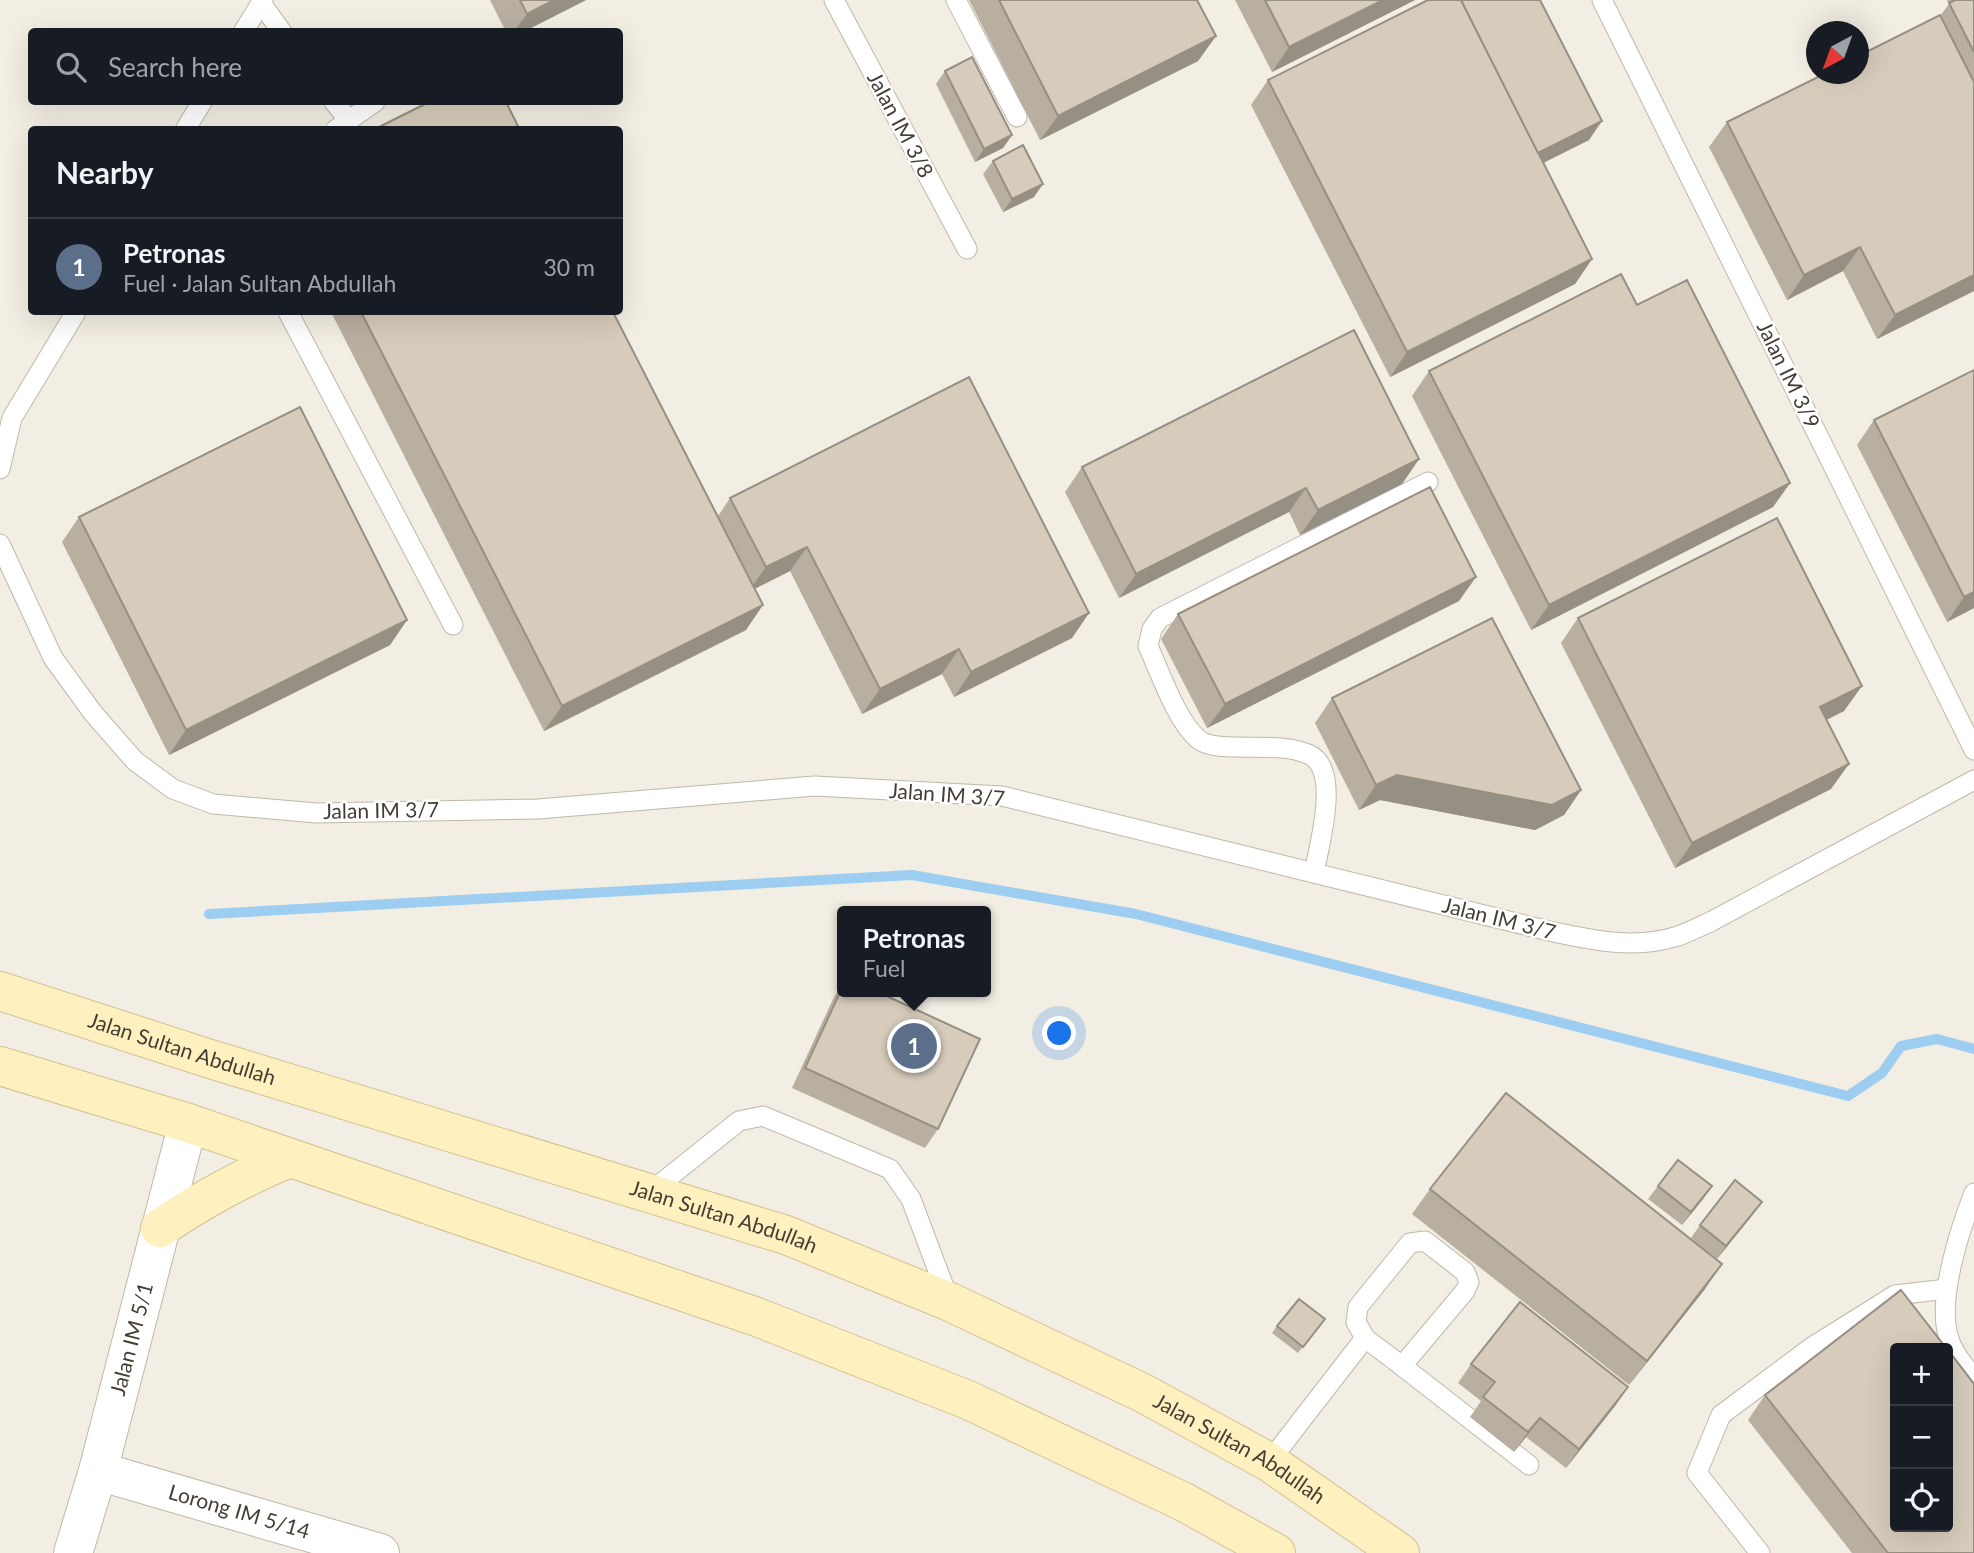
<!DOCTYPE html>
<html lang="en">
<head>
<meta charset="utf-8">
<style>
  body { margin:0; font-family:Lato,sans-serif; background:#20242c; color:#f1f3f6 }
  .controls { position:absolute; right:21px; bottom:21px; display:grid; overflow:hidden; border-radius:7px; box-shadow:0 7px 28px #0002 }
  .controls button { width:63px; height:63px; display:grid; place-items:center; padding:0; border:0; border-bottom:2px solid #363941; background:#171b24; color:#f1f3f6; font:35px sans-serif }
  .compass { position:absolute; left:1806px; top:21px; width:63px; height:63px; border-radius:50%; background:#171b24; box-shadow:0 7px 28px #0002; rotate:221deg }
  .you { position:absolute; left:1060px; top:1034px; width:24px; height:24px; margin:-18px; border:5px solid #fff; border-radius:50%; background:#1a73e8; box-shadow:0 0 0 10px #1a73e833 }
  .badge { display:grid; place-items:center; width:46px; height:46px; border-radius:50%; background:#fd340f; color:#fff; font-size:23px; font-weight:700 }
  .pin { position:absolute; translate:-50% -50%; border:4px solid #fff; box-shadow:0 2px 7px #0006 }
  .popup { position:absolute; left:837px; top:906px; width:154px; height:91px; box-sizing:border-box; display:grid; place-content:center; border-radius:7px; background:#171b24; filter:drop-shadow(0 2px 5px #0005); font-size:23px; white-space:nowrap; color:#9ea1a6 }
  .popup b { font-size:26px; color:#f1f3f6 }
  .popup::after { content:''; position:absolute; left:50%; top:100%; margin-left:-14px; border:14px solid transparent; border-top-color:#171b24 }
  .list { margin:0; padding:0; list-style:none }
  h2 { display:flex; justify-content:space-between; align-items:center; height:91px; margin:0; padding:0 28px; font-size:30px }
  h2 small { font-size:23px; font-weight:400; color:#9ea1a6 }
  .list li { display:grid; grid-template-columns:46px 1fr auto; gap:21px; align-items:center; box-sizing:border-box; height:98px; padding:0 28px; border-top:2px solid #363941 }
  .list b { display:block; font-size:26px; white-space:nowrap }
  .list p { margin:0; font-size:23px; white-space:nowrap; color:#9ea1a6 }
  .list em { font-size:23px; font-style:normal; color:#9ea1a6 }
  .icon { flex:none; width:38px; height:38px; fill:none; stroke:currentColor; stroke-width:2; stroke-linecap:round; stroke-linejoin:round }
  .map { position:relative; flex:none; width:1974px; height:1553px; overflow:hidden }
  .search { position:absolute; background:#171b24; box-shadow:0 7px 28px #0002; left:28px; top:28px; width:595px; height:77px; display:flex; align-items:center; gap:18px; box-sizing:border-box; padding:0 24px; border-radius:7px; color:#9ea1a6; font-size:26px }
  .panel { position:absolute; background:#171b24; box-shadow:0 7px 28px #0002; left:28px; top:126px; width:595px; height:189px; border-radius:7px }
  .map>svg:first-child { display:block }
</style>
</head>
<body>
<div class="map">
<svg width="1974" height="1553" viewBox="0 0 1974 1553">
  <rect width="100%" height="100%" fill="#f2eee3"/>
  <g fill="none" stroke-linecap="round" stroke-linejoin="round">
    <polyline stroke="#9dcef1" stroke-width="10" points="209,914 912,875 1136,914 1848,1096 1882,1073 1901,1046 1937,1039 1974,1049"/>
    <g stroke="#c0b8a9" stroke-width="21">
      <g id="service">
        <polyline points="834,0 967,249"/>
        <polyline points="956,0 1017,117"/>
        <polyline points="1602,0 1974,750"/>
        <polyline points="261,3 282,32"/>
        <polyline points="243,32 263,0"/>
        <polyline points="334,102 348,119"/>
        <polyline points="185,130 202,102"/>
        <polyline points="335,130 375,102"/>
        <polyline points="288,312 453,625"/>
        <polyline points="0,469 12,418 76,312"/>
        <path d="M0 544 53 658 93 713 135 761 173 789 213 804 316 813 538 809 815 786 1002 796 1549 931C1591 940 1635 950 1678 936 1689 932 1701 926 1712 921L1974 780"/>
        <path d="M1314 873C1319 845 1342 768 1308 754 1287 745 1261 748 1239 747 1227 747 1207 747 1198 739 1177 722 1160 672 1148 646L1152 629 1160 618 1428 482"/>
        <polyline points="649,1193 739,1121 763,1116 890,1169 911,1199 949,1300"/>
        <path d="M1974 1193C1960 1229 1939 1294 1947 1331 1950 1349 1963 1364 1974 1378"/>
        <polyline points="1365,1338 1402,1366"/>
        <polyline points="1269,1462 1365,1338 1356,1322 1358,1307 1410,1243 1425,1241 1465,1272 1469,1282 1465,1291 1402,1366 1529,1465"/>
        <polyline points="1760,1553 1697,1473 1721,1415 1812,1347 1895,1295 1947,1289"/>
      </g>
    </g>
    <g stroke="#c0b8a9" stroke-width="40">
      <g id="minor">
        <path id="s1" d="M98 1471 380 1553"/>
        <path id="s2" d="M73 1553 98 1471 188 1123"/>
      </g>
    </g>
    <g stroke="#d3c292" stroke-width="40">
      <g id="secondary">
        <path id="s3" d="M0 991 207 1058 786 1235 950 1302 1143 1393 1269 1462 1400 1553"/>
        <polyline points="0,1066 188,1123 757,1317 968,1400 1184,1502 1276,1553"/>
        <path d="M160 1228C204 1199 241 1178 290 1158"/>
      </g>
    </g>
    <use href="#service" stroke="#fff" stroke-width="19"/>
    <use href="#minor" stroke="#fff" stroke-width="38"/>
    <use href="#secondary" stroke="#fff0c0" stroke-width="38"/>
  </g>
  <g fill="#b9afa1">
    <polygon points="490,0 586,0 523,32 506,32"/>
    <polygon points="969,0 1197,0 1216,36 1198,61 1040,140"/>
    <polygon points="1235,0 1415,0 1272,72"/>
    <polygon points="1947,0 1974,0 1974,291 1877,339 1843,271 1787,300 1709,147 1727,122 1940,16 1949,4"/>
    <polygon points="945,71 1012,135 1003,148 975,162 936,84"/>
    <polygon points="1268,80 1589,140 1543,163 1592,259 1575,284 1390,377 1251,105"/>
    <polygon points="993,161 1034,197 1003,212 983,174"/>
    <polygon points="1637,305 1790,483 1773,507 1531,630 1412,396 1429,371"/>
    <polygon points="331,312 613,312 718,516 730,498 1089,613 1072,638 954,697 942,674 862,714 790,571 755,589 746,630 544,731"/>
    <polygon points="1974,370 1974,608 1947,622 1857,445 1874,420"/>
    <polygon points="1419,459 1402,484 1300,535 1289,512 1119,598 1065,492 1082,467"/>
    <polygon points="79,517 407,620 390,645 169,755 62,542"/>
    <polygon points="1459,601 1207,728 1161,639 1178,614"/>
    <polygon points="1578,618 1844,711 1826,720 1831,789 1675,868 1561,643"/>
    <polygon points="1332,698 1581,790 1564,815 1535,830 1380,800 1359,810 1315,723"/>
    <polygon points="842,985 842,992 938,1129 925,1148 792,1088 834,997"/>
    <polygon points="1658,1186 1703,1199 1682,1225 1648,1199"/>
    <polygon points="1430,1189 1705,1289 1629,1385 1412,1214"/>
    <polygon points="1753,1214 1717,1259 1691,1238 1700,1225"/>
    <polygon points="1320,1325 1298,1353 1272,1333 1277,1326"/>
    <polygon points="1471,1364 1628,1387 1615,1406 1566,1468 1526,1437 1514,1452 1470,1417 1481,1401 1458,1383"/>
    <polygon points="1765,1395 1974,1553 1852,1553 1748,1420"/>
  </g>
  <g fill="#968f83">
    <polygon points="554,0 586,0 523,32 514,32 527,14"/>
    <polygon points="1383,0 1415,0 1272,72 1289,47"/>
    <polygon points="1216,36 1198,61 1040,140 1058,116"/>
    <polygon points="1602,121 1589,140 1519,175 1533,156"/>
    <polygon points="1012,135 1003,148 975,162 984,149"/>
    <polygon points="1043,184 1034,197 1003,212 1012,199"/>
    <polygon points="1860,247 1843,271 1787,300 1804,275"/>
    <polygon points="1592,259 1575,284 1390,377 1407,352"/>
    <polygon points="1974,275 1974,291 1877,339 1895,315"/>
    <polygon points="1419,459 1402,484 1300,535 1318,510"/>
    <polygon points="1790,483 1773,507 1531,630 1549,605"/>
    <polygon points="1306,488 1289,512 1119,598 1136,574"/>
    <polygon points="807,547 790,571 748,592 766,567"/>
    <polygon points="1476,577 1459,601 1207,728 1225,704"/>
    <polygon points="1974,592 1974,608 1947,622 1964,597"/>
    <polygon points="763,605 746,630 544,731 562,706"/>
    <polygon points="1089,613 1072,638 954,697 971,672"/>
    <polygon points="407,620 390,645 169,755 186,730"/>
    <polygon points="959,649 942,674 862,714 880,689"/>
    <polygon points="1862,686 1844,711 1802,732 1820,707"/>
    <polygon points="1849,764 1831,789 1675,868 1692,843"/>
    <polygon points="1397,775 1581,790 1564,815 1535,830 1380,800 1359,810 1376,785"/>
    <polygon points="1712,1186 1703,1199 1682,1225 1691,1212"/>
    <polygon points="1762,1202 1753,1214 1717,1259 1726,1246"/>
    <polygon points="1722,1264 1705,1289 1629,1385 1647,1361"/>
    <polygon points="1628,1387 1615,1406 1566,1468 1579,1449"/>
    <polygon points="1540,1418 1526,1437 1514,1452 1528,1432"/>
  </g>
  <g fill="#d7ccbb" stroke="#968f83" stroke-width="2">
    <polygon points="520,0 554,0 527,14"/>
    <polygon points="999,0 1197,0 1216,36 1058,116"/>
    <polygon points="1265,0 1383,0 1289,47"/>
    <polygon points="1428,0 1461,0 1592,259 1407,352 1268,80"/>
    <polygon points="1461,0 1540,0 1602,121 1538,153"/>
    <polygon points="1955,0 1974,0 1974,52 1949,3"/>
    <polygon points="1940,15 1974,82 1974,275 1895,315 1860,247 1804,275 1727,122 1824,74 1858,74 1858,56"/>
    <polygon points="972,57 1012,135 984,149 945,71"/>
    <polygon points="429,102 506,102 520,130 373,130"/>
    <polygon points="1023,145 1043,184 1012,199 993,161"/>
    <polygon points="1621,274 1637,305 1687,280 1790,483 1549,605 1429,371"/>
    <polygon points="361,312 613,312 763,605 562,706"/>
    <polygon points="1354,330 1419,459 1318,510 1306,488 1136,574 1082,467"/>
    <polygon points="1974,370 1974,592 1964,597 1874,420"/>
    <polygon points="969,377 1089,613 971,672 959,649 880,689 807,547 766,567 730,498"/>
    <polygon points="300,407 407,620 186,730 79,517"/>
    <polygon points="1430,487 1476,577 1225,704 1178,614"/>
    <polygon points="1777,518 1862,686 1820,707 1849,764 1692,843 1578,618"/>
    <polygon points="1492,618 1581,790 1552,805 1397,775 1376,785 1332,698"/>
    <polygon points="842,988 842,992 878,992 980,1039 938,1129 805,1068"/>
    <polygon points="1506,1093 1722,1264 1647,1361 1430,1189"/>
    <polygon points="1678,1160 1712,1186 1691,1212 1658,1186"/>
    <polygon points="1735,1180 1762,1202 1726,1246 1700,1225"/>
    <polygon points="1901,1290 1946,1348 1895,1348 1895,1527 1948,1527 1948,1350 1974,1384 1974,1553 1888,1553 1765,1395"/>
    <polygon points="1299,1299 1325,1319 1303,1347 1277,1326"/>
    <polygon points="1520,1302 1628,1387 1579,1449 1540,1418 1528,1432 1483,1397 1495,1382 1471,1364"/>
  </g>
  <g text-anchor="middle" stroke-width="5" stroke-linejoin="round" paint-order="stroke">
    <g font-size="21" fill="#443d33" stroke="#fff">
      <text transform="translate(900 125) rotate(62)" y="7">Jalan IM 3/8</text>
      <text transform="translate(1788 375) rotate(64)" y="7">Jalan IM 3/9</text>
      <text transform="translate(947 795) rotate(4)" y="7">Jalan IM 3/7</text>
      <text transform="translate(381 811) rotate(-1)" y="7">Jalan IM 3/7</text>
      <text transform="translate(1499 919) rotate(14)" y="7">Jalan IM 3/7</text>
      <text dy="7" stroke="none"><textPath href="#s3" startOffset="191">Jalan Sultan Abdullah</textPath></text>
      <text dy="7" stroke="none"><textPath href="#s3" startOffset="758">Jalan Sultan Abdullah</textPath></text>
      <text dy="7" stroke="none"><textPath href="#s2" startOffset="222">Jalan IM 5/1</textPath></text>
      <text dy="7" stroke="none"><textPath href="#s3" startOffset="1325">Jalan Sultan Abdullah</textPath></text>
      <text dy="7" stroke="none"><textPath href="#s1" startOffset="147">Lorong IM 5/14</textPath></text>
    </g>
  </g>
</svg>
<div class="controls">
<button>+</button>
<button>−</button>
<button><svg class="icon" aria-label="locate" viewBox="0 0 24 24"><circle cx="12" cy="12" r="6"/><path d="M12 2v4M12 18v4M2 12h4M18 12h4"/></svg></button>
</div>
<svg class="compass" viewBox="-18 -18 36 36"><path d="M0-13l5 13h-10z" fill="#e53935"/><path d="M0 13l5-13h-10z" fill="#9ea1a6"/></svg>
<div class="you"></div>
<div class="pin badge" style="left:914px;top:1046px;background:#5c6f8a">1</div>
<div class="popup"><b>Petronas</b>Fuel</div>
<div class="search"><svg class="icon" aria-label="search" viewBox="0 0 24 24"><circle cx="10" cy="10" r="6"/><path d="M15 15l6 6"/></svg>Search here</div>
<section class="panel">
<h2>Nearby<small></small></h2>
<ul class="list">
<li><span class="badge" style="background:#5c6f8a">1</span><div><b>Petronas</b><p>Fuel · Jalan Sultan Abdullah</p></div><em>30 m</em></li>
</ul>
</section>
</div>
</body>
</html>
